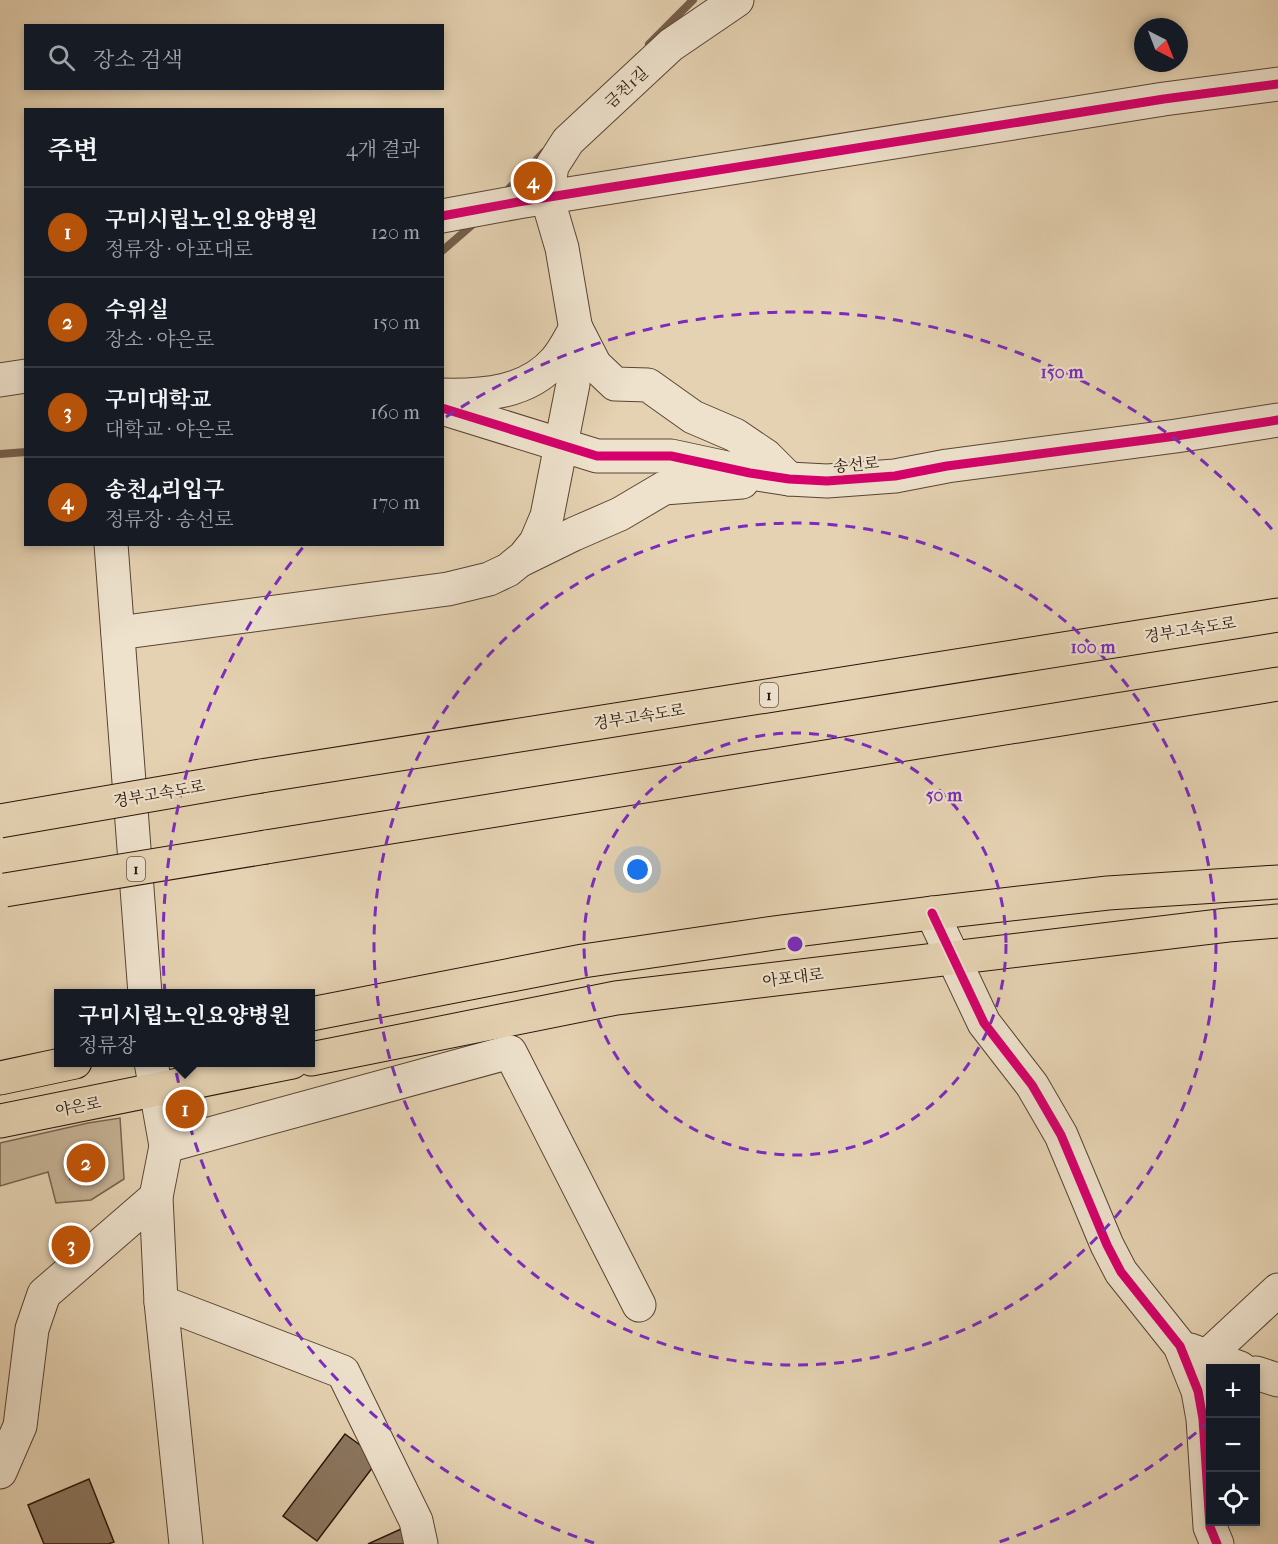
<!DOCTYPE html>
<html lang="ko">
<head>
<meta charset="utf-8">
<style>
  body { margin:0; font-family:"IM FELL French Canon","Noto Serif KR",serif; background:#242831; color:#f1f3f6 }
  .controls { position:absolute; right:18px; bottom:18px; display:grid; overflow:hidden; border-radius:0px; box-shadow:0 3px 9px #0003 }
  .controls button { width:54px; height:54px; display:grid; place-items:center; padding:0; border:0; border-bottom:2px solid #363941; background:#171b24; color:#f1f3f6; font:30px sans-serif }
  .compass { position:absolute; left:1134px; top:18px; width:54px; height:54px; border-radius:50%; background:#171b24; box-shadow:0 3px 9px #0003; rotate:138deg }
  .you { position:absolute; left:638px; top:870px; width:21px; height:21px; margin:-15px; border:4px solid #fff; border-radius:50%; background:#1a73e8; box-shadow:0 0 0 9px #1a73e833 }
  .badge { display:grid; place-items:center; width:39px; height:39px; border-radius:50%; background:#b45309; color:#fff; font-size:20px; font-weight:700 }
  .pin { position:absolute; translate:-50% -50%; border:3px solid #fff; box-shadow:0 2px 6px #0006 }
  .popup { position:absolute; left:54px; top:989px; width:261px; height:78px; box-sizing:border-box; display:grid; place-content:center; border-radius:0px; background:#171b24; filter:drop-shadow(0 2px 4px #0005); font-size:20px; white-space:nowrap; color:#9ea1a6 }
  .popup b { font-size:22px; color:#f1f3f6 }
  .popup::after { content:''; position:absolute; left:50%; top:100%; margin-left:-12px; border:12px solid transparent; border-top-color:#171b24 }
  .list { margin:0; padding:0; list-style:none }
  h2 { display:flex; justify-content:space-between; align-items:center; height:78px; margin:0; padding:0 24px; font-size:26px }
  h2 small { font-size:20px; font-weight:400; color:#9ea1a6 }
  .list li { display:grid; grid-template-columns:39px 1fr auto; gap:18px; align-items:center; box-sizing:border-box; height:90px; padding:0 24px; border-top:2px solid #363941 }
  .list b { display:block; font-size:22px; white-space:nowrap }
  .list p { margin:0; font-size:20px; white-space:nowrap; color:#9ea1a6 }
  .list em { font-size:20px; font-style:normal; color:#9ea1a6 }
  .icon { flex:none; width:33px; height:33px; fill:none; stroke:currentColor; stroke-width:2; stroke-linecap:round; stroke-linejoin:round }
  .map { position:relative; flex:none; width:1278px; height:1544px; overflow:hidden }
  .search { position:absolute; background:#171b24; box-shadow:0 3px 9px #0003; left:24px; top:24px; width:420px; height:66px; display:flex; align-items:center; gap:15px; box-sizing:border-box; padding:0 21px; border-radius:0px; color:#9ea1a6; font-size:22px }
  .panel { position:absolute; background:#171b24; box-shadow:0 3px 9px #0003; left:24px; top:108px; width:420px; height:438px; border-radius:0px }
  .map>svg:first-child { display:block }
</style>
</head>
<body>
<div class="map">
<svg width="1278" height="1544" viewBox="0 0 1278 1544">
  <rect width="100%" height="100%" fill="#e5d2b2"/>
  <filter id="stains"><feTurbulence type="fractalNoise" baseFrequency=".00333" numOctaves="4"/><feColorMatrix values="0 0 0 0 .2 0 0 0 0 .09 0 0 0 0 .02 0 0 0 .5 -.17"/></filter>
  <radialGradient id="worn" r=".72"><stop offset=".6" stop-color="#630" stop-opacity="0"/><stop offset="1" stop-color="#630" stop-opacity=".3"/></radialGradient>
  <polygon fill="#c5b295" stroke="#78634e" stroke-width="1.5" points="120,1118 124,1179 91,1200 56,1203 48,1172 0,1186 0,1143 88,1123"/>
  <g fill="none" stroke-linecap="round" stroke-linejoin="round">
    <g stroke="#745f4b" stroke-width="8">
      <polyline points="649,44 693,0"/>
      <polyline points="503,195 544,152"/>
      <polyline points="442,251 479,219"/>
      <polyline points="0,454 26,452"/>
    </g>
  </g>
  <g fill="#8b7760" stroke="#2a1408" stroke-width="1.5">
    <polygon points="95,1151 103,1158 105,1168 98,1174 70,1179 66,1157"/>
    <polygon points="345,1434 379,1459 317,1541 283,1516"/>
    <polygon points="89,1479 114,1542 108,1544 44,1544 28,1505"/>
    <polygon points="401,1529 407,1544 368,1544"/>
  </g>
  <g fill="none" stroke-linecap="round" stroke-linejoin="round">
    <g stroke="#594432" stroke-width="35">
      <g id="minor">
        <polyline points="442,216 518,202 1164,99 1278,84"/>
        <polyline points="577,330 595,365 615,384 648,385 693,417 735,435 766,456 789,479"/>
        <polyline points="0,380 26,376"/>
        <path d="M442 395C483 396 528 393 556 360 564 351 570 338 576 328"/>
        <polyline points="442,408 597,456 671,456 750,473 789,479 827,481 895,476 947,466 1176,436 1278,420"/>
        <polyline points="111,544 145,994"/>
        <polyline points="523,559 574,534 620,514 664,488 742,482"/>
        <polyline points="118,633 448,589 489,579 508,570 524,557 536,542 547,516 573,384 577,336 562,248 547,197 552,166 568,141 671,45 737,0"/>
        <polyline points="932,913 984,1023 1032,1085 1061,1135 1107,1245 1121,1272 1180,1346 1198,1391 1203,1419 1210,1527 1217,1544"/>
        <polyline points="151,1062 166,1146 156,1197 161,1302 186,1544"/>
        <polyline points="166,1146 510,1052 639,1305"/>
        <polyline points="161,1302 343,1372 416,1521 421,1544"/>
        <polyline points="1190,1350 1240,1368"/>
        <polyline points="1206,1357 1278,1290"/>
        <polyline points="1256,1373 1278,1380"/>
        <polyline points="0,1472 20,1426 32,1329 44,1294 156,1197"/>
      </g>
    </g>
    <g stroke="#2a1408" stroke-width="35">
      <g id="major">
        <polyline points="311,1014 583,961 781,932 932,913 1108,893 1278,882"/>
        <polyline points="311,1059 616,998 1228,925 1278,921"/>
        <polyline points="0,1078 75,1062"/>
        <polyline points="0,1121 292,1062"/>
      </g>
    </g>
    <g stroke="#2a1408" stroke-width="35">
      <g id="highway">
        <polyline points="261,776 1278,615"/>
        <polyline points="266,847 1278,684"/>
      </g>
    </g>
    <use href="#minor" stroke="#eee2cd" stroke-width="33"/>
    <use href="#major" stroke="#e5d2b2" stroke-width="33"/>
    <use href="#highway" stroke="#e5d2b2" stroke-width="33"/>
    <g stroke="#2a1408" stroke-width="35" stroke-linecap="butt">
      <g id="highway-bridge">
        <polyline points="0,821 261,776"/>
        <polyline points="5,890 266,847"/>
      </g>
    </g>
    <use href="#highway-bridge" stroke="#e5d2b2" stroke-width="33"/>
    <g stroke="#eee2cd" stroke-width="13">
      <g id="cycleway">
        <polyline points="442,216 518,202 1164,99 1278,84"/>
        <polyline points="442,408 597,456 671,456 750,473 789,479 827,481 895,476 947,466 1176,436 1278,420"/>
        <polyline points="932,913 984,1023 1032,1085 1061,1135 1107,1245 1121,1272 1180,1346 1198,1391 1203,1419 1210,1527 1217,1544"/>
      </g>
    </g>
    <use href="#cycleway" stroke="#d6006c" stroke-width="9"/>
  </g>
  <g fill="none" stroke="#7b2cbf" stroke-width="3" stroke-dasharray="10 8">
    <circle cx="795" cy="944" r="211"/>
    <circle cx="795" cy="944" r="421"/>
    <path d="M1210 1421A632 632 0 0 1 996 1543M594 1543A632 632 0 0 1 304 546M446 417A632 632 0 0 1 1276 534"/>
  </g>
  <g text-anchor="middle" stroke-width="4.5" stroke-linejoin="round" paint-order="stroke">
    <g fill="#eee2cd" stroke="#655243" stroke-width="1.5">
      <rect x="760" y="683" width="18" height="24" rx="4.5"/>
      <rect x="127" y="857" width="18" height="24" rx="4.5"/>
    </g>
    <g font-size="15" font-weight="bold" fill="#2a1408">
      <text x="769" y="700">1</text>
      <text x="136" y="874">1</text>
    </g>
    <g font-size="16" fill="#2a1408" stroke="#eee2cd">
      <text transform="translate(626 87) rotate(-43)" y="6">금천1길</text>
      <text transform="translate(856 464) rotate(-5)" y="6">송선로</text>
      <text transform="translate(1190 629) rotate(-9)" y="6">경부고속도로</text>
      <text transform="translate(639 716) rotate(-9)" y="6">경부고속도로</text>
      <text transform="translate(159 793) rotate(-10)" y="6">경부고속도로</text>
      <text transform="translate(793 977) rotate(-7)" y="6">아포대로</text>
      <text transform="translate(78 1106) rotate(-11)" y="6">야은로</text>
    </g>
  </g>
  <circle cx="795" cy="944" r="9" fill="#7b2cbf" stroke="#eee2cd" stroke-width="3"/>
  <g font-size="18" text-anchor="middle" font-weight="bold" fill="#7b2cbf" stroke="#eee2cd" stroke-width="4.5" stroke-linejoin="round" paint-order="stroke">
    <text x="1062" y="378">150 m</text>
    <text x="1093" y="653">100 m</text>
    <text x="944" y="801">50 m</text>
  </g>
  <rect width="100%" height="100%" filter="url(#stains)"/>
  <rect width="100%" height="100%" fill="url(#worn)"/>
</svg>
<div class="controls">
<button>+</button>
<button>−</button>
<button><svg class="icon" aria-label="locate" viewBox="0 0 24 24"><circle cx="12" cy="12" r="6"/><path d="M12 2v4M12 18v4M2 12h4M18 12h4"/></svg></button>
</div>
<svg class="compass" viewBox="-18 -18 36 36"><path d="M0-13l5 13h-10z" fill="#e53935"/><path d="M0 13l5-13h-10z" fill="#9ea1a6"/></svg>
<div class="you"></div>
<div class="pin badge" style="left:185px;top:1109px">1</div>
<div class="popup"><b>구미시립노인요양병원</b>정류장</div>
<div class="pin badge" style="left:86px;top:1163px">2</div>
<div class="pin badge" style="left:71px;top:1245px">3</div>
<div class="pin badge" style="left:533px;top:181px">4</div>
<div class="search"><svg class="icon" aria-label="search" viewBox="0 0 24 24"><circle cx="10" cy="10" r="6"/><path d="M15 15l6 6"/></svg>장소 검색</div>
<section class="panel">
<h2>주변<small>4개 결과</small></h2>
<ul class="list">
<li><span class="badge">1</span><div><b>구미시립노인요양병원</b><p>정류장 · 아포대로</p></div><em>120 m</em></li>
<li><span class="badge">2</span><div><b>수위실</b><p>장소 · 야은로</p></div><em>150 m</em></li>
<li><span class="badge">3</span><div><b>구미대학교</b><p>대학교 · 야은로</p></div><em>160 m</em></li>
<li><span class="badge">4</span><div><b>송천4리입구</b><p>정류장 · 송선로</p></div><em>170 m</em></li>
</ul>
</section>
</div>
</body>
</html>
